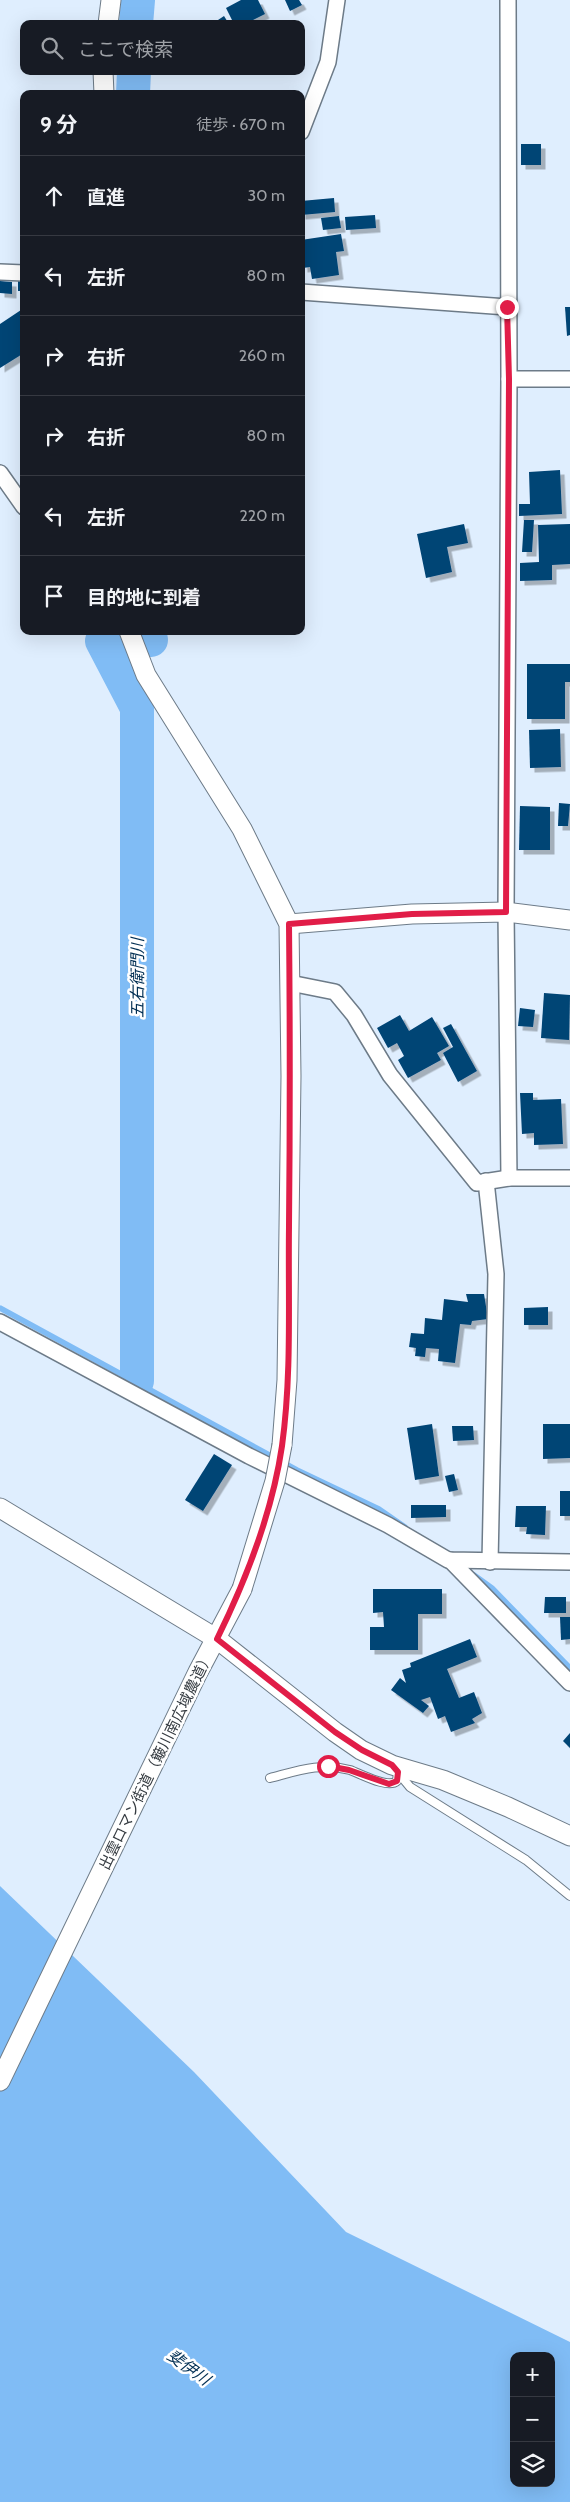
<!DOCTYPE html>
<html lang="ja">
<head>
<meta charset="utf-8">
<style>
  body { margin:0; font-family:Cabin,"Noto Sans JP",sans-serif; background:#20242c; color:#f1f3f6 }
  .controls { position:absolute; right:15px; bottom:15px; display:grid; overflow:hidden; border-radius:10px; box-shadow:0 5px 20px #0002 }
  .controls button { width:45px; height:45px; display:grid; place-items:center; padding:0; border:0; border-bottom:1px solid #363941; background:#171b24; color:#f1f3f6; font:25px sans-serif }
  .stop { position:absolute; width:15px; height:15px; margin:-11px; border:4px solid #e11d48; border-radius:50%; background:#fff }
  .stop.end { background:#e11d48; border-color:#fff; box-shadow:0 1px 5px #0008 }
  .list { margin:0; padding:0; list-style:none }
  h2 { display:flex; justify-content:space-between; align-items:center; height:65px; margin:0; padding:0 20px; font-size:21px }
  h2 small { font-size:16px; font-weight:400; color:#9ea1a6 }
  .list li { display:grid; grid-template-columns:32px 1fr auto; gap:15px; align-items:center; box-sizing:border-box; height:80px; padding:0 20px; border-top:1px solid #363941 }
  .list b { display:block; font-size:19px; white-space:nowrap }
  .list em { font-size:16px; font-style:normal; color:#9ea1a6 }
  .icon { flex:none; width:28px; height:28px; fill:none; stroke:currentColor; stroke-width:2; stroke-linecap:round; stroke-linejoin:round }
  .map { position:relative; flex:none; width:570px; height:2502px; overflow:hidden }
  .search { position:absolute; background:#171b24; box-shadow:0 5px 20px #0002; left:20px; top:20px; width:285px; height:55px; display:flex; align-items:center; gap:12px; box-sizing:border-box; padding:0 18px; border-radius:10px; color:#9ea1a6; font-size:19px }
  .panel { position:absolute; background:#171b24; box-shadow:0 5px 20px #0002; left:20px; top:90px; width:285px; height:545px; border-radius:10px }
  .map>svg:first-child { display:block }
</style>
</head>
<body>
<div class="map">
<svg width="570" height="2502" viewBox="0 0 570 2502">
  <defs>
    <filter id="shadow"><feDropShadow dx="4.5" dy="4.5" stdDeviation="0" flood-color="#0004"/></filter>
  </defs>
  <rect width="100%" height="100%" fill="#dfeefe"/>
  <path fill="#80bcf5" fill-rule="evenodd" d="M0 1886 194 2072 346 2232 570 2342V2502H0ZM514 2356H551V2483H514Z"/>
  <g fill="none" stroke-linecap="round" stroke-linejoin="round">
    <g stroke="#80bcf5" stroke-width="5.5">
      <polyline points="0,1308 297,1470 379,1509 405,1527"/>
      <polyline points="474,1575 492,1588 570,1668"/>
    </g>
    <g stroke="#80bcf5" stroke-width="34">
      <polyline points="136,24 138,0"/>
      <polyline points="133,94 134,71"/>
      <polyline points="137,1381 137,708 102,641 151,640 149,631"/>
    </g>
  </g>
  <g fill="#004475" filter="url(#shadow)">
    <polygon points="241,0 258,0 265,14 245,24 234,24 226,8"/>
    <polygon points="285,0 299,0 302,5 290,11"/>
    <polygon points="224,16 229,24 216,24 215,22"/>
    <rect x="521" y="144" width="20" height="21"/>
    <polygon points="334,198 335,212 301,215 301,201"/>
    <polygon points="375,215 376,228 346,230 345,217"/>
    <polygon points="339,216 341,228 323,230 321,218"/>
    <polygon points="341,234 344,251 336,252 339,275 312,279 310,267 303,268 301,240"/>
    <polygon points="0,281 12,282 12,294 0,293"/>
    <polygon points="18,281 24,282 24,291 18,291"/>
    <polygon points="565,307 570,307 570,335 567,336"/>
    <polygon points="24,308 24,353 0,368 0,324"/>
    <polygon points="560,470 562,514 519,516 519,504 530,504 529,472"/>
    <polygon points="524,520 534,520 532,552 522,552"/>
    <polygon points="464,524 468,543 447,547 452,572 426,578 417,534"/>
    <polygon points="570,524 570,564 552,565 552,580 520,581 520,563 539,562 538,525"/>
    <polygon points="527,664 570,664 570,682 565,682 565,719 527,719"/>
    <polygon points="560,729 561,767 530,768 529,730"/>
    <polygon points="559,803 570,804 568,826 558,826"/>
    <polygon points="520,806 550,807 550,850 519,850"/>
    <polygon points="544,993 570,995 569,1040 541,1038"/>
    <polygon points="520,1008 535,1010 533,1027 518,1026"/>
    <polygon points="400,1015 409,1031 432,1017 449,1046 437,1053 441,1060 408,1078 398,1060 404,1056 397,1043 388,1048 377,1028"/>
    <polygon points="451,1024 477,1071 458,1082 443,1053 453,1047 443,1028"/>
    <polygon points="520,1093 533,1093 533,1100 561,1099 563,1144 534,1145 534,1133 522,1134"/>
    <polygon points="466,1294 484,1294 488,1319 472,1321 471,1325 460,1324 455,1363 438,1361 439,1349 426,1348 425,1357 415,1356 416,1348 409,1347 411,1333 424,1334 425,1318 442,1320 444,1299 468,1302"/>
    <polygon points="548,1307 548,1325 524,1325 524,1308"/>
    <polygon points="432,1424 439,1476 415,1480 407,1428"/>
    <polygon points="543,1424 570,1424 570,1458 543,1459"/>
    <polygon points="452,1426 473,1426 474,1440 453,1441"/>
    <polygon points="214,1454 232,1465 203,1511 185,1500"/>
    <polygon points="454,1474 458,1490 449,1492 445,1476"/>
    <rect x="560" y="1491" width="10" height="25"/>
    <polygon points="411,1505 446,1505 446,1517 411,1518"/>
    <polygon points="516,1506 546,1506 545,1535 526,1534 527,1527 515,1527"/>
    <polygon points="373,1589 442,1589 442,1614 418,1614 418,1650 370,1650 370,1627 384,1627 383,1612 373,1613"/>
    <polygon points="545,1597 566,1597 566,1613 544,1613"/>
    <polygon points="560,1617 570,1617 570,1639 561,1640"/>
    <polygon points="470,1639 477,1657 447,1669 459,1698 474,1692 482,1713 472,1719 475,1723 451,1732 445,1716 438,1719 430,1697 421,1700 429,1706 423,1713 391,1690 400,1678 406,1683 402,1670 411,1667 410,1663"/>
    <polygon points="570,1733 570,1748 563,1741"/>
  </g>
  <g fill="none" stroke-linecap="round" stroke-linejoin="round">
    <g stroke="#6d7b88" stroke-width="10">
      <g id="service">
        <polyline points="396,1770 410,1787 526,1860 570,1896"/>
        <path d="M270 1778C297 1771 321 1762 350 1770 361 1774 388 1789 397 1781L398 1772"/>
      </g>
    </g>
    <g stroke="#6d7b88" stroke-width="18">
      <g id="minor">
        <polyline points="508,0 509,379 506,912 509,1178"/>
        <polyline points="301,132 328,62 337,0"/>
        <polyline points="0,272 24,273"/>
        <polyline points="301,292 507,307"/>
        <polyline points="509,379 570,379"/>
        <polyline points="0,473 24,507"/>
        <polyline points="290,983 335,992 354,1015 390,1075 477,1183 509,1178 570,1178"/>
        <polyline points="486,1181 496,1274 490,1562"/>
        <polyline points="0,1322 249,1456 388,1525 448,1560 570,1562"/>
        <polyline points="450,1560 570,1683"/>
      </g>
    </g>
    <g stroke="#6d7b88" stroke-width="21">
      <g id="tertiary">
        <polyline points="108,24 111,0"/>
        <polyline points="103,71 104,94"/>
        <polyline points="129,631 146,675 242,829 289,924 291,1076 287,1380 282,1445"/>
        <polyline points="289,924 412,914 506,912 570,920"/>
        <polyline points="0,1508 217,1639 335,1732 361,1750 392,1765 443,1780 508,1807 570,1836"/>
        <polyline points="0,2081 198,1672 242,1589"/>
      </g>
    </g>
    <use href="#service" stroke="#fff" stroke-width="8"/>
    <use href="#minor" stroke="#fff" stroke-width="15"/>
    <use href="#tertiary" stroke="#fff" stroke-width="19"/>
    <g stroke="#6d7b88" stroke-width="21" stroke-linecap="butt">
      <polyline id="tertiary-bridge" points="242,1589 275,1481 282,1445"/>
    </g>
    <use href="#tertiary-bridge" stroke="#fff" stroke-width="19"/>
  </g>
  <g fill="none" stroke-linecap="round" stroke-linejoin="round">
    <path stroke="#e11d48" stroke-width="6" d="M328 1766 349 1770 389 1784 397 1781 398 1772 392 1765 362 1750 335 1732 217 1639C247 1578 272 1514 282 1446 292 1374 288 1299 289 1227 290 1126 290 1025 289 924L412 914 506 912 509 379 507 307"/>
  </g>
  <g text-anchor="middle" stroke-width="5" stroke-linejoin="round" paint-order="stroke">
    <g font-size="15" fill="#353b41" stroke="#fff">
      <text transform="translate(156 1761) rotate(-64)" y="5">出雲ロマン街道（簸川南広域農道）</text>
    </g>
    <g font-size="16" font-style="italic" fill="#002e52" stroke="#fff">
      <text transform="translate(137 978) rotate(-90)" y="6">五右衛門川</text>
      <text transform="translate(189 2367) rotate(36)" y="6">斐伊川</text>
    </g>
  </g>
</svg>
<div class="controls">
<button>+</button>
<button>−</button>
<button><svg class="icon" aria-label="layers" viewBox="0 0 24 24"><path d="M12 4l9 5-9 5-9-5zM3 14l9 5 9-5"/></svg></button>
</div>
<div class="stop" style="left:328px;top:1766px"></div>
<div class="stop end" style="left:507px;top:307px"></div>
<div class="search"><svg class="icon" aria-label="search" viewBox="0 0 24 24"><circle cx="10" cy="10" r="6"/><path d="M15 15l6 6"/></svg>ここで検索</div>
<section class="panel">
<h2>9 分<small>徒歩 · 670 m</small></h2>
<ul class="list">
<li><svg class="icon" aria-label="ahead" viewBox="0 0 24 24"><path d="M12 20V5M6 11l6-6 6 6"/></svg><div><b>直進</b></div><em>30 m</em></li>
<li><svg class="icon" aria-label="left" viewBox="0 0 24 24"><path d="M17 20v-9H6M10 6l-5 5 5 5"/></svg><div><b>左折</b></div><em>80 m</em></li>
<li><svg class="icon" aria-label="right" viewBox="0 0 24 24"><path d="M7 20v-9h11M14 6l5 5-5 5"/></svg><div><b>右折</b></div><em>260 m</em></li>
<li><svg class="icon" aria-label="right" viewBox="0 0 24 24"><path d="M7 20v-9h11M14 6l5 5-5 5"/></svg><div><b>右折</b></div><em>80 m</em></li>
<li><svg class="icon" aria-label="left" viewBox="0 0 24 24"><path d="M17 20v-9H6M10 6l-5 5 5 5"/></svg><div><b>左折</b></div><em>220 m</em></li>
<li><svg class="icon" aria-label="arrive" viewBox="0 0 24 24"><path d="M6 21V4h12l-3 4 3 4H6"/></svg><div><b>目的地に到着</b></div></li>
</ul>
</section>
</div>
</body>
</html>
